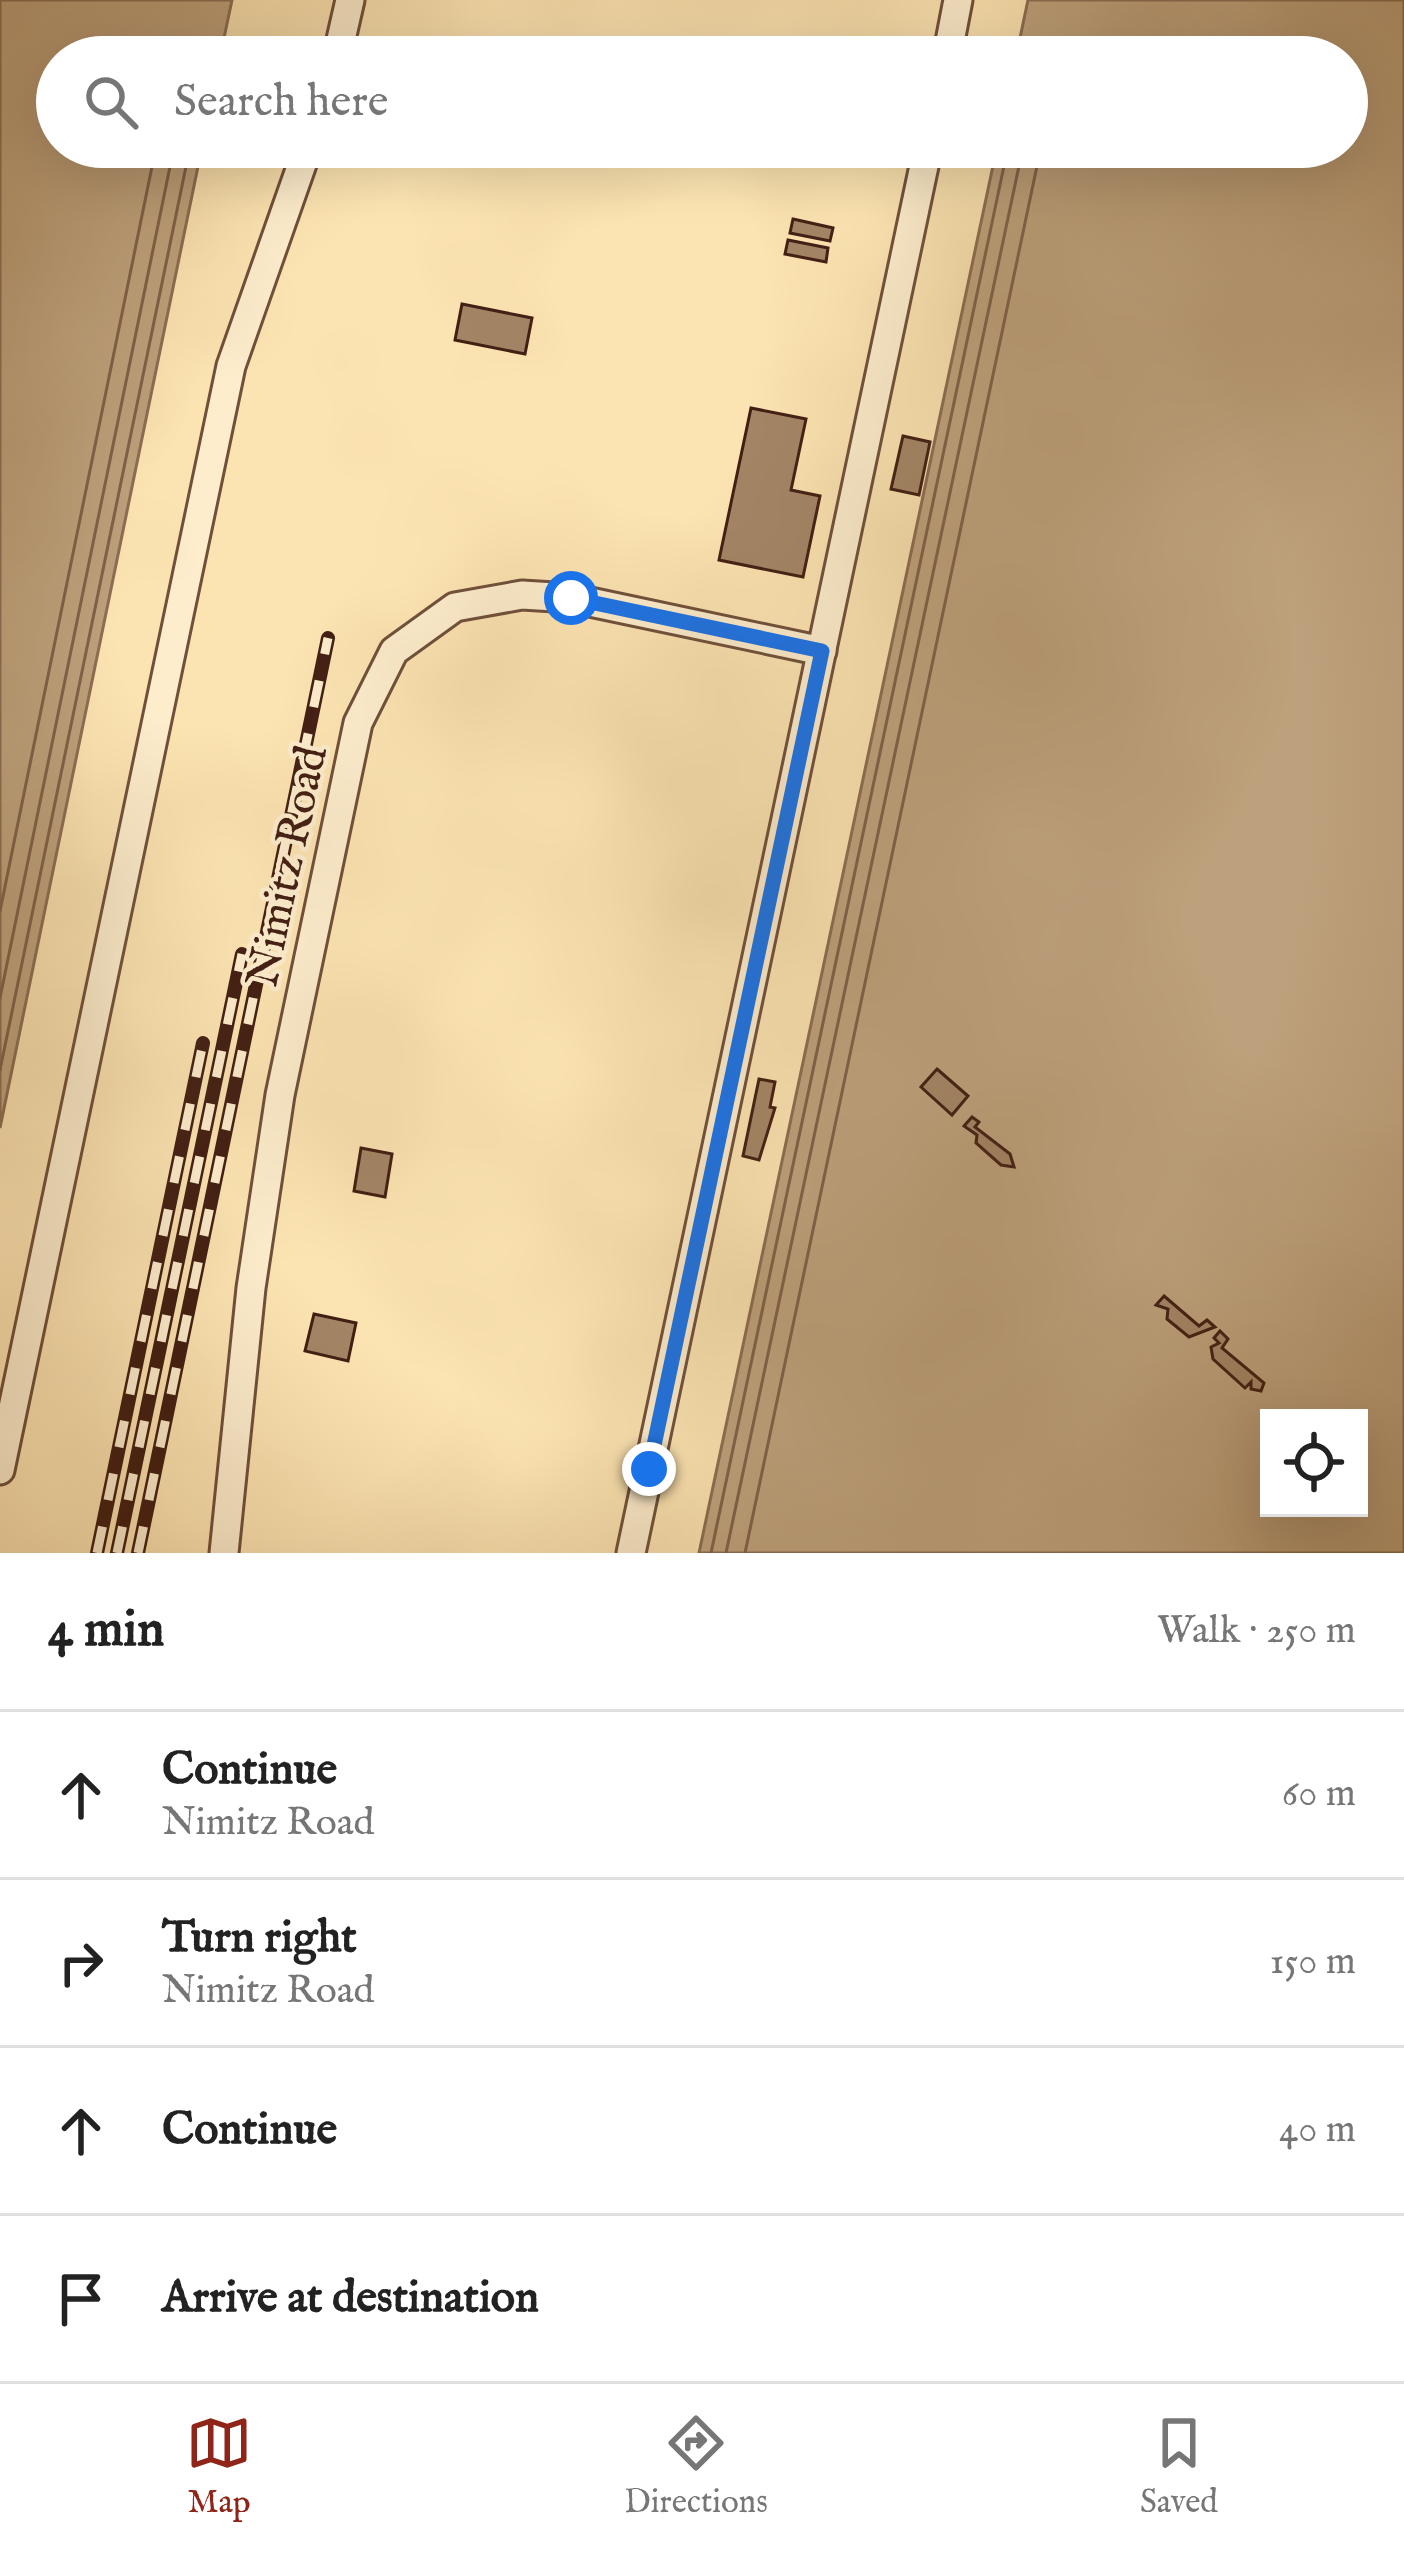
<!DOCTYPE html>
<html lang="en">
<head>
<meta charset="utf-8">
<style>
  body { margin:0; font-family:"IM FELL English",serif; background:#f6f6f6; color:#222 }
  .controls { position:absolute; right:36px; bottom:36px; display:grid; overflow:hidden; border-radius:0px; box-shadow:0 12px 48px #0002 }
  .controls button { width:108px; height:108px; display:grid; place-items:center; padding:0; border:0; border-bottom:3px solid #e0e0e0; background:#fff; color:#222; font:60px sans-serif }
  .stop { position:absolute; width:36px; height:36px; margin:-27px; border:9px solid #1a73e8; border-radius:50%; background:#fff }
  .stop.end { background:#1a73e8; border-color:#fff; box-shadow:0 3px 12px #0008 }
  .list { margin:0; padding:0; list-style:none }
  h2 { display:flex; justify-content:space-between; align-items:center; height:156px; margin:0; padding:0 48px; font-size:51px }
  h2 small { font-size:39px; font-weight:400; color:#767676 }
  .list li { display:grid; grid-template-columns:78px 1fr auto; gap:36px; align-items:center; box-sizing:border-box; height:168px; padding:0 48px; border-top:3px solid #e0e0e0 }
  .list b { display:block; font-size:45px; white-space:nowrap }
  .list p { margin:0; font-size:39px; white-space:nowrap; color:#767676 }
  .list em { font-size:39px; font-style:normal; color:#767676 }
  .icon { flex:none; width:66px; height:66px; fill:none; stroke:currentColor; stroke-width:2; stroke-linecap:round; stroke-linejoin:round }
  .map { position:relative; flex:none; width:1404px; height:1553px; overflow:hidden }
  .search { position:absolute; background:#fff; box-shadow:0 12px 48px #0002; left:36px; right:36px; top:36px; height:132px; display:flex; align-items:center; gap:30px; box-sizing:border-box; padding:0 42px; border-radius:66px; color:#767676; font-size:45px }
  .sheet { height:828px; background:#fff }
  nav { display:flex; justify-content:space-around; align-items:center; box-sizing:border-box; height:168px; border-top:3px solid #e0e0e0; background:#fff; font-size:33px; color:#767676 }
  nav a { display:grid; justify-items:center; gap:6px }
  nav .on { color:#8f2418 }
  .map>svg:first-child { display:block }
</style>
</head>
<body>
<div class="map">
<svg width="1404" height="1553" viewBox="0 0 1404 1553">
  <rect width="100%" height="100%" fill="#fce4b2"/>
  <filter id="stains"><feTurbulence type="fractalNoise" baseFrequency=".00167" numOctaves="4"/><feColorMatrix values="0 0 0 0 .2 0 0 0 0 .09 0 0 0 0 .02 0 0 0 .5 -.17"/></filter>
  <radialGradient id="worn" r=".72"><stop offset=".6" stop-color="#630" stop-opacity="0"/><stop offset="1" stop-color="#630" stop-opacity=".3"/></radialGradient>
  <g fill="#bda17c" stroke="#8c6d52" stroke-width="3" fill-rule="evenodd">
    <polygon points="0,0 232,0 220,57 57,57 57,147 202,147 0,1128"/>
    <path d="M1028 0H1404V1553H699L997 147H1347V57H1016ZM1269 1418H1359V1508H1269Z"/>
  </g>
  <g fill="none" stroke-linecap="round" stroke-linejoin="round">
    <g stroke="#806048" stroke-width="3">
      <polyline points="0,911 156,147"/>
      <polyline points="0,998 174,147"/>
      <polyline points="0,1070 190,147"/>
      <polyline points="711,1553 1008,147"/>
      <polyline points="726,1553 1023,147"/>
      <polyline points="745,1553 1041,147"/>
    </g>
  </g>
  <g fill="#a38566" stroke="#421f13" stroke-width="3">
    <polygon points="793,219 833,228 830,241 790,233"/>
    <polygon points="788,240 828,248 826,262 785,254"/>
    <polygon points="462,304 532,318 525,354 455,340"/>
    <polygon points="751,408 806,419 791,490 820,496 803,577 719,560"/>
    <polygon points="903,436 930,442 919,495 891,489"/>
    <polygon points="937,1069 968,1096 952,1115 921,1087"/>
    <polygon points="759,1079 775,1082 770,1107 775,1108 759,1160 743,1156"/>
    <polygon points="972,1117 979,1122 975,1127 1010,1154 1014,1167 1001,1165 976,1143 977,1135 964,1126"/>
    <polygon points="361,1148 392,1154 385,1197 354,1191"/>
    <polygon points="1164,1296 1199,1326 1207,1320 1215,1327 1189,1337 1167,1319 1168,1309 1156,1305"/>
    <polygon points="314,1314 356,1323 348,1361 305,1351"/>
    <polygon points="1220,1331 1228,1339 1222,1348 1264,1383 1261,1391 1251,1389 1251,1382 1245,1388 1213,1359 1211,1347 1219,1343 1214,1338"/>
  </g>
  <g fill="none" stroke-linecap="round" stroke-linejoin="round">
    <g stroke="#70503b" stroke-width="33">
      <g id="minor">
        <polyline points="337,57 350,0"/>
        <polyline points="947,57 958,0"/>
        <polyline points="0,1470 231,366 308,147"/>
        <polyline points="224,1553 251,1288 280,1095 358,723 394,651 455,607 522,595 571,598 822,651"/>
        <polyline points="631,1553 928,147"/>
      </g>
    </g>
    <use href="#minor" stroke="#fdedcd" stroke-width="27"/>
    <g stroke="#421f13" stroke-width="14">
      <g id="rail">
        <polyline points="97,1553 203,1043"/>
        <polyline points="117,1553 242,954"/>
        <polyline points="138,1553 328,638"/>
      </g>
    </g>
    <use href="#rail" stroke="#fdedcd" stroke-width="9" stroke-dasharray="27" stroke-linecap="butt"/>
  </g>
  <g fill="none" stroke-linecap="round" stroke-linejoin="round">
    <polyline stroke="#1a73e8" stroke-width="15" points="571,598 822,651 649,1469"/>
  </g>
  <g text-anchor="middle" stroke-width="9" stroke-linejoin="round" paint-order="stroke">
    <g font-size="45" fill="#421f13" stroke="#fdedcd">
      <text transform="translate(285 866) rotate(-78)" y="16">Nimitz Road</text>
    </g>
  </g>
  <rect width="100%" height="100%" filter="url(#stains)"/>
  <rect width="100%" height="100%" fill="url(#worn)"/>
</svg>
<div class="controls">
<button><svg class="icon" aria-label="locate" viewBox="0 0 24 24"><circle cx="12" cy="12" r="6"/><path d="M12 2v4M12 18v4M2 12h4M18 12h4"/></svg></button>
</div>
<div class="stop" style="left:571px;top:598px"></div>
<div class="stop end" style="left:649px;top:1469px"></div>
<div class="search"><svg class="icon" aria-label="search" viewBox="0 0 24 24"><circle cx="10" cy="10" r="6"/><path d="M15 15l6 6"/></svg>Search here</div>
</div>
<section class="sheet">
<h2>4 min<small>Walk · 250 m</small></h2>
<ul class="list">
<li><svg class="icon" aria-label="ahead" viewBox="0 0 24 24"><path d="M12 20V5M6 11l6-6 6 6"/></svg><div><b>Continue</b><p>Nimitz Road</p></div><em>60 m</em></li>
<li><svg class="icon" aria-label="right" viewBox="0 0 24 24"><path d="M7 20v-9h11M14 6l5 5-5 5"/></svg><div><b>Turn right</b><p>Nimitz Road</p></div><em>150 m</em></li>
<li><svg class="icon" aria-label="ahead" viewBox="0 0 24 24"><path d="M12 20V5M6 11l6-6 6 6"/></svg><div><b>Continue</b></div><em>40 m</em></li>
<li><svg class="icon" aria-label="arrive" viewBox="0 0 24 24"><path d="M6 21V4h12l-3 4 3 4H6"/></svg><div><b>Arrive at destination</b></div></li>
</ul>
</section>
<nav>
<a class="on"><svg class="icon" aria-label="map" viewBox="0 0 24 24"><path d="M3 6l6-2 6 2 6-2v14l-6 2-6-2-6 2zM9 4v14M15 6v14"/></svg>Map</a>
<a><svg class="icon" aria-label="directions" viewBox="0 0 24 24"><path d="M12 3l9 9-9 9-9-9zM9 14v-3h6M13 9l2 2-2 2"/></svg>Directions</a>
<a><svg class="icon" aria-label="saved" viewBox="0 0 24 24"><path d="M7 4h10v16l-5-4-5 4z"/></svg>Saved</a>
</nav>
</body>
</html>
